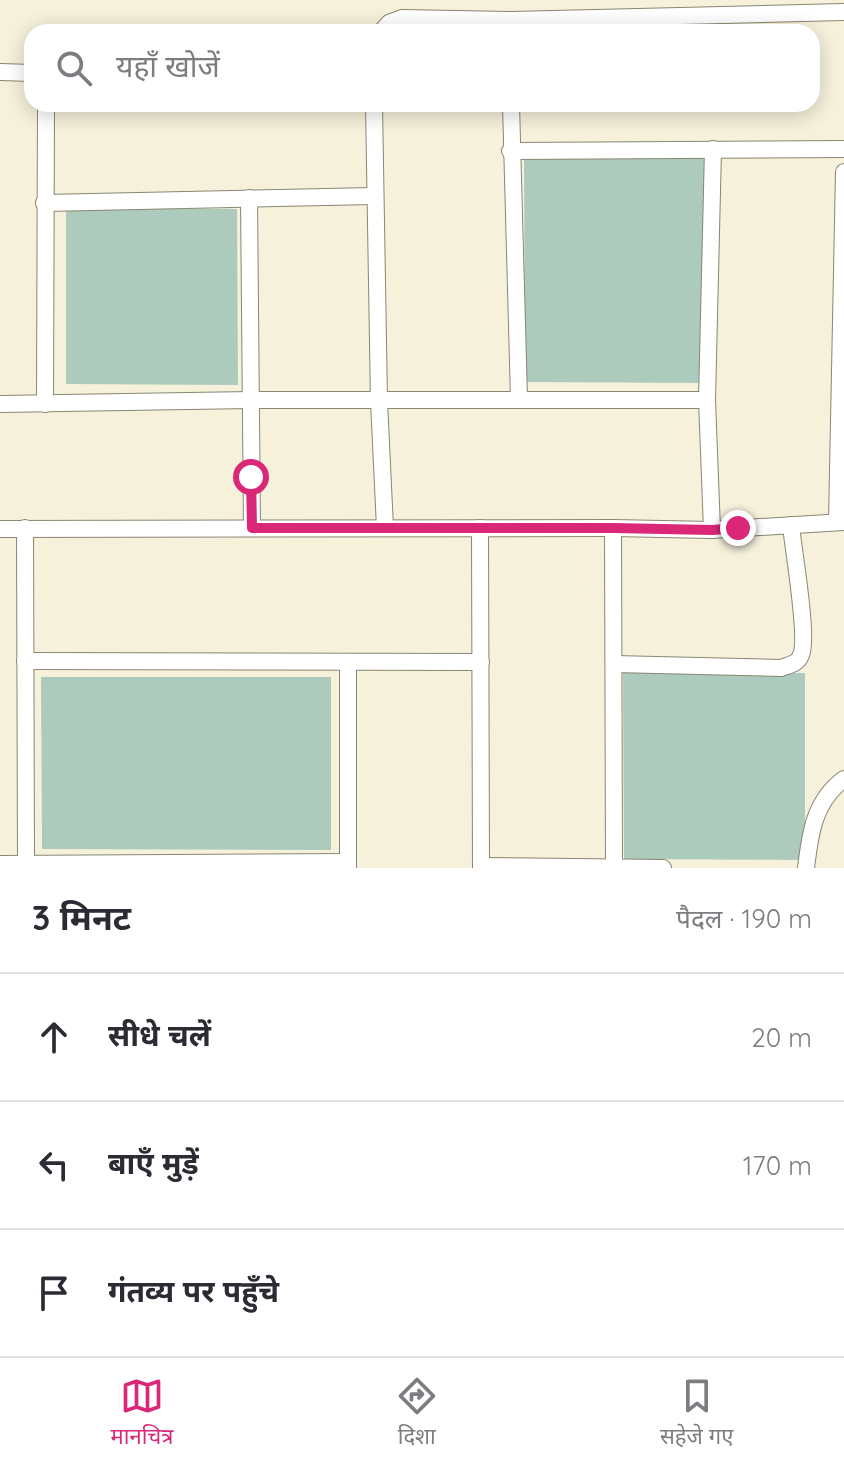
<!DOCTYPE html>
<html lang="hi">
<head>
<meta charset="utf-8">
<style>
  body { margin:0; font-family:Quicksand,"Noto Sans Devanagari",sans-serif; background:#f7f7f7; color:#2b2b33 }
  .stop { position:absolute; width:24px; height:24px; margin:-18px; border:6px solid #db2777; border-radius:50%; background:#fff }
  .stop.end { background:#db2777; border-color:#fff; box-shadow:0 2px 8px #0008 }
  .list { margin:0; padding:0; list-style:none }
  h2 { display:flex; justify-content:space-between; align-items:center; height:104px; margin:0; padding:0 32px; font-size:34px }
  h2 small { font-size:26px; font-weight:400; color:#7c7c81 }
  .list li { display:grid; grid-template-columns:52px 1fr auto; gap:24px; align-items:center; box-sizing:border-box; height:128px; padding:0 32px; border-top:2px solid #e1e1e2 }
  .list b { display:block; font-size:30px; white-space:nowrap }
  .list em { font-size:26px; font-style:normal; color:#7c7c81 }
  .icon { flex:none; width:44px; height:44px; fill:none; stroke:currentColor; stroke-width:2; stroke-linecap:round; stroke-linejoin:round }
  .map { position:relative; flex:none; width:844px; height:868px; overflow:hidden }
  .search { position:absolute; background:#fff; box-shadow:0 4px 20px #0003; left:24px; right:24px; top:24px; height:88px; display:flex; align-items:center; gap:20px; box-sizing:border-box; padding:0 28px; border-radius:24px; color:#7c7c81; font-size:30px }
  .sheet { height:488px; background:#fff }
  nav { display:flex; justify-content:space-around; align-items:center; box-sizing:border-box; height:112px; border-top:2px solid #e1e1e2; background:#fff; font-size:22px; color:#7c7c81 }
  nav a { display:grid; justify-items:center; gap:4px }
  nav .on { color:#db2777 }
  .map>svg:first-child { display:block }
</style>
</head>
<body>
<div class="map">
<svg width="844" height="868" viewBox="0 0 844 868">
  <rect width="100%" height="100%" fill="#f5f1db"/>
  <g fill="#accbbc">
    <polygon points="524,156 707,156 708,383 525,382"/>
    <polygon points="66,208 237,209 238,385 66,384"/>
    <polygon points="623,673 805,673 805,860 624,859"/>
    <polygon points="41,677 331,677 331,850 42,849"/>
  </g>
  <g fill="none" stroke-linecap="round" stroke-linejoin="round">
    <g stroke="#898672" stroke-width="18">
      <g id="street">
        <polyline points="381,32 389,23 402,18 511,20 844,12"/>
        <polyline points="0,72 32,73"/>
        <polyline points="374,104 379,401 385,528"/>
        <polyline points="511,104 519,399"/>
        <polyline points="510,151 844,149"/>
        <polyline points="249,198 252,528"/>
        <polyline points="44,203 374,196"/>
        <polyline points="0,404 251,400 707,400"/>
        <polyline points="45,404 46,104"/>
        <polyline points="837,522 844,172"/>
        <polyline points="25,528 26,862"/>
        <polyline points="480,528 481,868"/>
        <polyline points="613,528 614,866"/>
        <polyline points="0,529 613,528 712,530 844,522"/>
        <polyline points="712,530 707,400 713,149"/>
        <polyline points="25,661 481,662"/>
        <polyline points="348,662 348,868"/>
        <path d="M614 664 781 668C789 665 798 664 801 655 809 638 793 549 791 525"/>
        <polyline points="0,864 348,862"/>
        <polyline points="481,866 663,868"/>
        <path d="M806 868C810 834 814 801 844 779"/>
      </g>
    </g>
    <use href="#street" stroke="#fff" stroke-width="16"/>
  </g>
  <g fill="none" stroke-linecap="round" stroke-linejoin="round">
    <polyline stroke="#db2777" stroke-width="10" points="251,477 252,528 613,528 712,530 738,528"/>
  </g>
</svg>
<div class="stop" style="left:251px;top:477px"></div>
<div class="stop end" style="left:738px;top:528px"></div>
<div class="search"><svg class="icon" aria-label="search" viewBox="0 0 24 24"><circle cx="10" cy="10" r="6"/><path d="M15 15l6 6"/></svg>यहाँ खोजें</div>
</div>
<section class="sheet">
<h2>3 मिनट<small>पैदल · 190 m</small></h2>
<ul class="list">
<li><svg class="icon" aria-label="ahead" viewBox="0 0 24 24"><path d="M12 20V5M6 11l6-6 6 6"/></svg><div><b>सीधे चलें</b></div><em>20 m</em></li>
<li><svg class="icon" aria-label="left" viewBox="0 0 24 24"><path d="M17 20v-9H6M10 6l-5 5 5 5"/></svg><div><b>बाएँ मुड़ें</b></div><em>170 m</em></li>
<li><svg class="icon" aria-label="arrive" viewBox="0 0 24 24"><path d="M6 21V4h12l-3 4 3 4H6"/></svg><div><b>गंतव्य पर पहुँचे</b></div></li>
</ul>
</section>
<nav>
<a class="on"><svg class="icon" aria-label="map" viewBox="0 0 24 24"><path d="M3 6l6-2 6 2 6-2v14l-6 2-6-2-6 2zM9 4v14M15 6v14"/></svg>मानचित्र</a>
<a><svg class="icon" aria-label="directions" viewBox="0 0 24 24"><path d="M12 3l9 9-9 9-9-9zM9 14v-3h6M13 9l2 2-2 2"/></svg>दिशा</a>
<a><svg class="icon" aria-label="saved" viewBox="0 0 24 24"><path d="M7 4h10v16l-5-4-5 4z"/></svg>सहेजे गए</a>
</nav>
</body>
</html>
